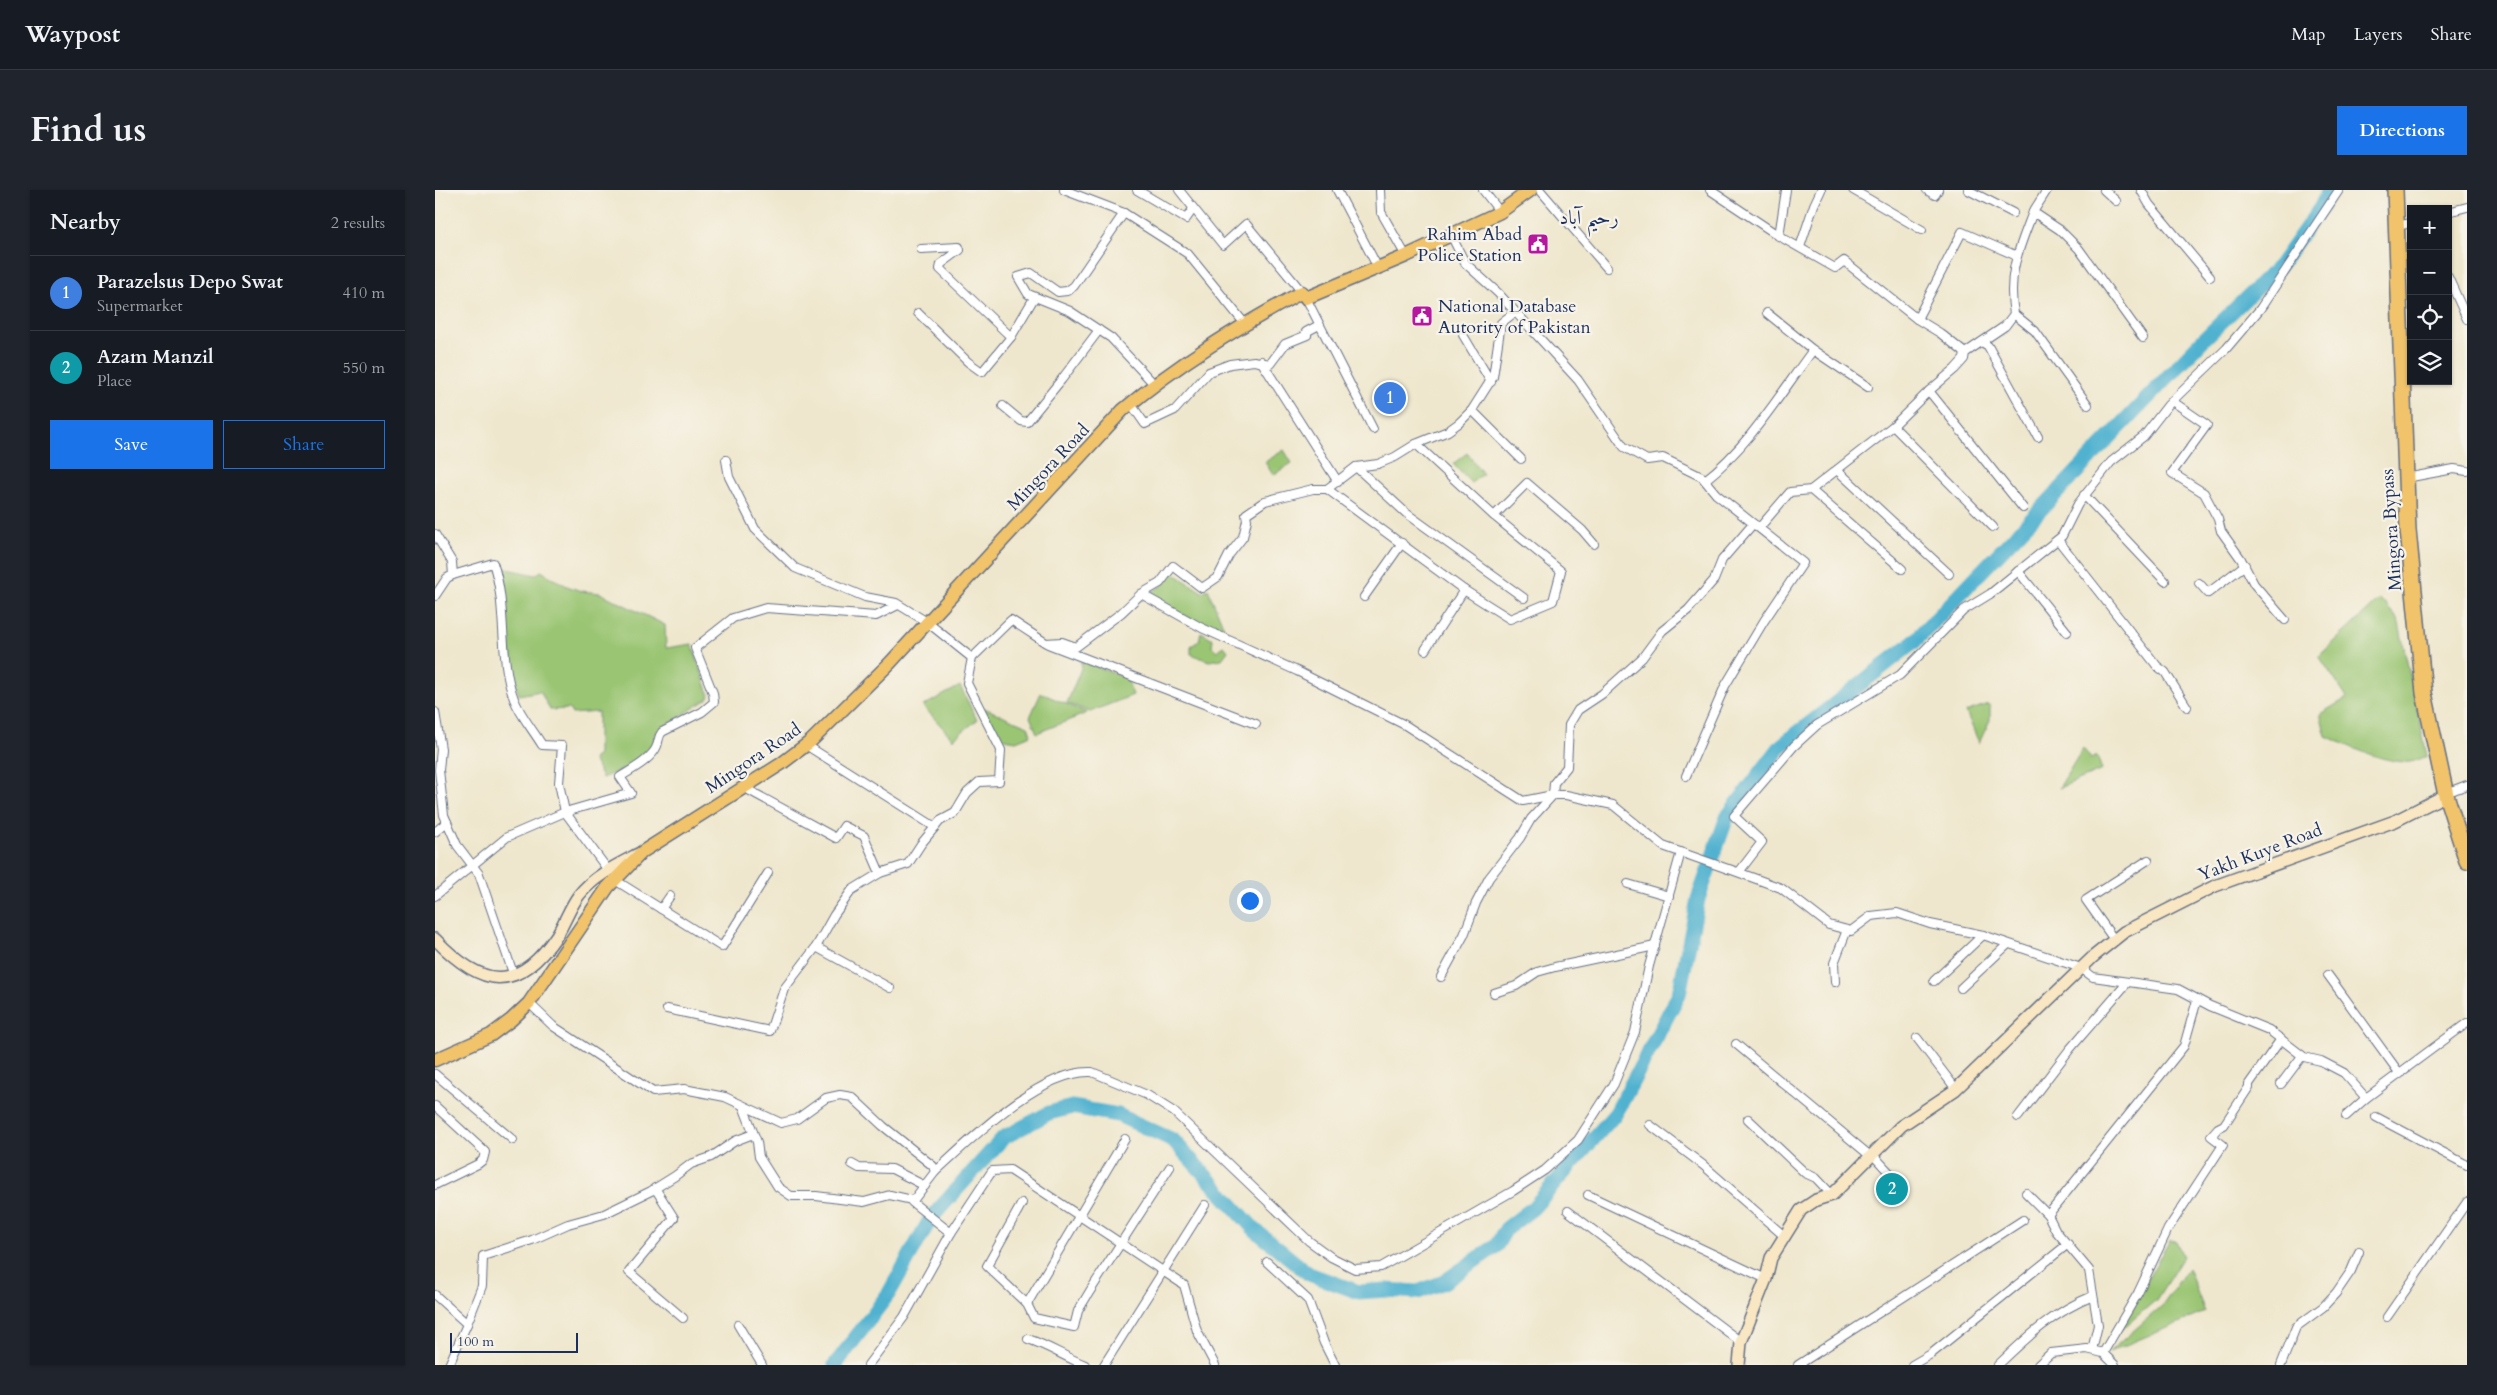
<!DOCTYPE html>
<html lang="en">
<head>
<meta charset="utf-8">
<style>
  body { margin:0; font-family:Cardo,Amiri,serif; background:#20242c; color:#f1f3f6 }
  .controls { position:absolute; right:15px; top:15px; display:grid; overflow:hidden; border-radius:0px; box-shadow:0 1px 4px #0004 }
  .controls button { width:45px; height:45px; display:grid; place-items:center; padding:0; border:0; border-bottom:1px solid #363941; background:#171b24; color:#f1f3f6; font:25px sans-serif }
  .scale { position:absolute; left:15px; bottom:12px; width:128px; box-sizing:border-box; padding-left:5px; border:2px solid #1b2f5e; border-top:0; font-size:14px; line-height:18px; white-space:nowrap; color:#1b2f5e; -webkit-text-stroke:4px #f7f3e8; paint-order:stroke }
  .you { position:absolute; left:814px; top:710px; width:18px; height:18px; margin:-12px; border:4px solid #fff; border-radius:50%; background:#1a73e8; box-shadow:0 0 0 8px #1a73e833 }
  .badge { display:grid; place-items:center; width:32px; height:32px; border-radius:50%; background:#1a73e8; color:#fff; font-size:16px; font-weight:700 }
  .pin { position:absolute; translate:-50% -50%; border:2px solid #fff; box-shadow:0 1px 5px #0006 }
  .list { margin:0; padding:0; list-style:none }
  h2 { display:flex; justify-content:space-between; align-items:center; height:65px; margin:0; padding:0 20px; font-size:21px }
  h2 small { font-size:16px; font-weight:400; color:#9ea1a6 }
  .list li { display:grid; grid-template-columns:32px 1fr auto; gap:15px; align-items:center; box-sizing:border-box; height:75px; padding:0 20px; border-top:1px solid #363941 }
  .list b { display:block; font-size:19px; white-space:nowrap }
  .list p { margin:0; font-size:16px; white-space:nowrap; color:#9ea1a6 }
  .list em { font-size:16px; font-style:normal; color:#9ea1a6 }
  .actions { display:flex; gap:10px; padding:15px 20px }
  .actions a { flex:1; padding:11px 0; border:1px solid #1a73e8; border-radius:0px; text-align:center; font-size:18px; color:#1a73e8 }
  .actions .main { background:#1a73e8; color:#fff }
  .icon { flex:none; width:28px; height:28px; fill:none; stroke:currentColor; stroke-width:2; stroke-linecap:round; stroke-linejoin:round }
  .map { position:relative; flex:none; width:2032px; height:1175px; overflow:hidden; border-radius:0px }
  header { display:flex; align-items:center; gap:30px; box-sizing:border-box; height:70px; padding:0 25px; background:#171b24; border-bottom:1px solid #363941 }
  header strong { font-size:24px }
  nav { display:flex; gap:28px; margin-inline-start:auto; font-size:18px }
  .intro { display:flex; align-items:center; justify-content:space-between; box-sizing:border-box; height:120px; padding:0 30px }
  h1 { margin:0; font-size:35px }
  .button { padding:12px 22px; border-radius:0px; background:#1a73e8; color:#fff; font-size:18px; font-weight:700 }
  main { display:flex; gap:30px; padding:0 30px }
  aside { flex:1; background:#171b24; border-radius:0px; box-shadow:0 1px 4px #0004 }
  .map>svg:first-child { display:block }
</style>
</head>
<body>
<header>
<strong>Waypost</strong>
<nav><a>Map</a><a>Layers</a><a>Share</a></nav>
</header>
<div class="intro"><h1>Find us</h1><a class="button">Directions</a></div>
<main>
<aside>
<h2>Nearby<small>2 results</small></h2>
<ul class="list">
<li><span class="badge" style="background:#3f7fe0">1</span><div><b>Parazelsus Depo Swat</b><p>Supermarket</p></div><em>410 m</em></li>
<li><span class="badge" style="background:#0f9aa8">2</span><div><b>Azam Manzil</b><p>Place</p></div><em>550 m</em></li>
</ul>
<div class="actions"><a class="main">Save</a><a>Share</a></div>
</aside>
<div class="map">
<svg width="2032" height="1175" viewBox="0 0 2032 1175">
  <rect width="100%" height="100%" fill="#f7f3e8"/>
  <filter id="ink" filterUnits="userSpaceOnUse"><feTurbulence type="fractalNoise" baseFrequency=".02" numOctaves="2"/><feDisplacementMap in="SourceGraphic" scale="10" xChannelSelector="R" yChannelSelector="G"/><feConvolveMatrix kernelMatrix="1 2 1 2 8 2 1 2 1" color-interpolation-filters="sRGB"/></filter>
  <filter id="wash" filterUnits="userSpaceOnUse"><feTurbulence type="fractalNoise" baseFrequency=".0096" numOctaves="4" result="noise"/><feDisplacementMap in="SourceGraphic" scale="20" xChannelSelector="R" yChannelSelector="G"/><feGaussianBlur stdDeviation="1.12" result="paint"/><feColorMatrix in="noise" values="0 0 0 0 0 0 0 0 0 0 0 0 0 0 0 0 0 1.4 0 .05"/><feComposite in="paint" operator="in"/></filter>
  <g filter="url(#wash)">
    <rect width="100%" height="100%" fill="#efe7cd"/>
    <g fill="#9ac572" stroke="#5a7a68">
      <polygon points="849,260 857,273 838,285 830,272"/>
      <polygon points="1032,263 1048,284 1036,293 1018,274"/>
      <polygon points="63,377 101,385 106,381 132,396 146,401 165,403 230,435 231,458 257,454 275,507 221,543 218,555 196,576 167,588 158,569 163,565 163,522 137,524 134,519 115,520 105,501 84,505 78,487 71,414"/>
      <polygon points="737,382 767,402 773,399 792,445 770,437 711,404 727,396"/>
      <path d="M1945 409 1963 429 1992 566C1985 569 1977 573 1969 572 1943 570 1915 557 1891 546L1885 524 1912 508 1884 466Z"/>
      <polygon points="766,442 778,449 777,456 782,461 789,456 793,461 787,469 774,471 756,464 756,456 764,451"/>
      <polygon points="645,471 692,488 698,505 655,522 632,513 647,476"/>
      <polygon points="525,496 542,530 518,549 488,516"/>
      <polygon points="606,503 652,523 602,543 595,527"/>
      <polygon points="1553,514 1555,516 1555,530 1544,553 1531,522"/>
      <polygon points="549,518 593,536 596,545 581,551 564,548"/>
      <polygon points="1648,558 1656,569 1662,566 1667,580 1624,598"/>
      <polygon points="1735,1050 1741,1051 1748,1067 1721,1110 1681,1144"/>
      <polygon points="1753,1078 1770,1122 1674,1162 1728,1115"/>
    </g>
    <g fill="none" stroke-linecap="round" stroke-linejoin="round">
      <polyline stroke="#51b2d0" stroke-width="15" points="400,1175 454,1103 496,1028 568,948 614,923 637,917 683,925 738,950 820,1040 874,1084 924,1102 951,1100 983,1102 1009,1092 1061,1056 1071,1039 1098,1018 1181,923 1244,804 1263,709 1292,627 1346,556 1479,452 1768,150 1845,75 1886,17 1894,0"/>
    </g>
  </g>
  <g filter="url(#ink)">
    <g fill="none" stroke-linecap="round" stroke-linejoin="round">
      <g stroke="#656f85" stroke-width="10">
        <g id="street">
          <polyline points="629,0 689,23 753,64 810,134"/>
          <polyline points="702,0 751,29 758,19"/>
          <polyline points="744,0 788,55 811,34 867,102"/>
          <polyline points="902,0 943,78"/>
          <polyline points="945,0 946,22 971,66"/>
          <polyline points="1048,0 1065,22"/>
          <polyline points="1105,0 1172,78"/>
          <polyline points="1275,0 1344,46 1400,78 1409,71 1482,129 1505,143 1530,163"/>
          <polyline points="1418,0 1487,40"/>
          <polyline points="1492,0 1500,5 1503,0"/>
          <polyline points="1533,0 1578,23"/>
          <polyline points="1669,0 1681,11"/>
          <polyline points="1706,0 1714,14 1775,87"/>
          <polyline points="1598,22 1612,0"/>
          <polyline points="2013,22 2032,17"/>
          <polyline points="689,23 639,96 632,101 623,102 596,83 583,87 593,104 635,121 676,148 719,194"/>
          <polyline points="1962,36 1976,33"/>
          <polyline points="1016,45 1030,73 1063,103 1143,190 1189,257 1212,270 1228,268 1267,287 1281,304 1368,373 1329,431 1290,496 1251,586"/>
          <polyline points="1344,46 1351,0"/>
          <polyline points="1365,57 1379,15 1386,0"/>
          <polyline points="486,59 524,57 525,60 506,74 505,79 576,147 599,108"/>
          <polyline points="2013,87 2032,129"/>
          <polyline points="871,108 938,239"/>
          <polyline points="483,123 533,172 547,182 576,147"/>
          <polyline points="1332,123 1378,160 1433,197"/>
          <polyline points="1579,124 1600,141 1653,215"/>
          <polyline points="1482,129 1527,42 1582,66"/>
          <polyline points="1028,145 1056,192"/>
          <polyline points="1547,152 1553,156 1603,247"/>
          <polyline points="826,171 903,292"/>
          <polyline points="1494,201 1588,318"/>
          <polyline points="1737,211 1772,235 1737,283 1769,303 1783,329 1786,341 1806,369 1819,394 1850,430"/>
          <polyline points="696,214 710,234 740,220 774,182 795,174 819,171 835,174 850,154 872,145 871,142 884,135"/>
          <polyline points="568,216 586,231 592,232 627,189 664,140"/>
          <polyline points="1037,220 1086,269"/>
          <polyline points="1458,236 1558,337"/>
          <polyline points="291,270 294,287 320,339 360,378 430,407 461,413 492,432 537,468 576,430 611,453 627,452 641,457 686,423 706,404 767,438 862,481 970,535 1088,611 1118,605 1131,605 1178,615 1228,656 1293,679"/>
          <polyline points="921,277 971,323 1089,408"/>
          <polyline points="1402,280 1514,384"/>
          <polyline points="1971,288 2019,279 2032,281"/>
          <path d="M1270 290C1314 256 1345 204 1378 160"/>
          <polyline points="892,299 1029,400 1075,429 1118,411 1126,381 1059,326 981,254"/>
          <polyline points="1376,300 1467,379"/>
          <polyline points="1649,305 1730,391"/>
          <polyline points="1059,326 1092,293 1147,340 1159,354"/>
          <polyline points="0,344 17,372 18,385 12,388 0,406"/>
          <polyline points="1623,350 1722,476 1730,482 1752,517"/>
          <polyline points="1583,381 1632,442"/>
          <path d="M18 385 58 373C73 416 63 467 79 509 85 525 98 540 107 555L127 556 124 593 130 622 173 680"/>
          <polyline points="1764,393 1773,403 1810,375"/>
          <polyline points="706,404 725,393 738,376 767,398 783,387 794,365 808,347 812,330 811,324 830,311 878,299 892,299 921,277 943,274 960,267 981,254 1013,241 1024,233 1037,220 1058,187 1066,133 1080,122"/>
          <polyline points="929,407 967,353"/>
          <polyline points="613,454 821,534"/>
          <polyline points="990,460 1029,400"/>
          <polyline points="0,522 6,559 4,580 9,625 22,655 44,684 79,786"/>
          <polyline points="371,555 500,637"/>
          <polyline points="308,597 401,648 409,636 429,646 445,683"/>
          <polyline points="2011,605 2016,601 2032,595"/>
          <polyline points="0,642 12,632"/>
          <polyline points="1294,679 1346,698 1394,735 1416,741 1436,726 1462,723 1495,734 1548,745 1646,778 1658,787 1743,799 1775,816 1834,840 1869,867 1886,871 1909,883 1931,908 1911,926"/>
          <polyline points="1304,682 1327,652 1299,626 1359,556 1382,535 1465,485 1529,420 1555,404 1627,346 1643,314 1676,272 1709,246 1733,215 1791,159 1825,119 1904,0"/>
          <polyline points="180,690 287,757 333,683"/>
          <polyline points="1193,694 1234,706"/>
          <path d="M0 706 72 647 130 622 196 603 185 587C196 580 217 569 222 556 224 550 223 547 227 542L267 522 279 512 278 503 260 458 298 428 331 418 441 426 463 415"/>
          <polyline points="226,719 235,706"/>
          <polyline points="1680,751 1651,710 1713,670"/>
          <polyline points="381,757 455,798"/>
          <polyline points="1893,785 1965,884"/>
          <path d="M1006 787 1029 745 1041 713 1054 688 1085 648 1096 629 1118 605 1119 593 1132 577 1134 535 1143 520 1167 504 1207 468 1227 441 1253 420 1279 390 1287 370 1318 334 1325 337 1355 302 1376 300 1458 236 1494 201 1520 179 1529 169 1530 163 1570 136 1579 124C1572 83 1584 59 1598 22L1625 40 1644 59 1708 148"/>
          <polyline points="1499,791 1548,745"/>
          <polyline points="1400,792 1399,773 1412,740"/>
          <polyline points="1526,798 1572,755"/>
          <polyline points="1059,803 1081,796 1102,782 1120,777 1220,756"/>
          <polyline points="94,813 118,836 218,902 249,899 290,907 346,933 362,929 391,908 405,905 417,907 448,936 498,976 500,982 477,1012 516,1043"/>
          <polyline points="232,819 335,841 349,799 381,757 399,725 417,700 445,683 473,674 486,654 505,631 520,623 532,603 544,592 564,591 566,560 532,493 537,468"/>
          <polyline points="1482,848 1521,899"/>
          <polyline points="1301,854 1433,964 1437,964 1466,995"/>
          <polyline points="0,884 78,950"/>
          <polyline points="1846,894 1867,866"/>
          <polyline points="1931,908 2032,833"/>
          <polyline points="0,916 50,962 48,970 43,974 0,995"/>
          <polyline points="308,916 322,952 324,967 343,997 356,1006 381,1006 429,1012 455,1005 477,1010"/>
          <polyline points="1583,927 1635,859 1692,793"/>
          <polyline points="1941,927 2032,975"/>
          <polyline points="1313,929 1370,983 1381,988 1397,1005"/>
          <polyline points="1215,935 1268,975 1348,1045"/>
          <polyline points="417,974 424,978 457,979 490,996"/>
          <path d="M500 982C535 950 606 879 657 882L712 905 739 922 874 1051 896 1067 920 1079 946 1077 1078 1001 1110 980 1143 950 1179 894 1200 842 1214 776 1246 662"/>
          <polyline points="220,998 239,1028 194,1082 248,1128"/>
          <polyline points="1591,1003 1613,1025 1621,1041 1654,1080 1663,1135 1657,1160"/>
          <polyline points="1153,1005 1331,1089"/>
          <polyline points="587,1013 552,1076 592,1114 599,1128 639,1137 643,1121 655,1101 735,977"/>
          <polyline points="1133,1021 1306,1152"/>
          <polyline points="1613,1025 1749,856 1762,810"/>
          <polyline points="832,1072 873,1110 889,1153 900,1175"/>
          <polyline points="0,1105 32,1134 14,1175"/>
          <polyline points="592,1114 690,949"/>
          <polyline points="1952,1127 2032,1012"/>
          <polyline points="32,1134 47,1096 48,1066 97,1050 133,1034 169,1024 216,1001 240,986 256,974 276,967 300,951 318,944"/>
          <polyline points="303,1135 327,1175"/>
          <path d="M593 1149C614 1156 630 1167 650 1175"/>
          <polyline points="1668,1163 1703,1103 1733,1039 1788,955 1776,946 1783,938 1789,935 1814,897 1814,894 1846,849"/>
          <polyline points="433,1175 469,1127 516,1043 557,981 575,980 749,1095 762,1141 780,1175"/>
          <polyline points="669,1175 770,1015"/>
          <polyline points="1363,1175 1588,1030"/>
          <polyline points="1477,1175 1496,1164 1633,1054"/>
          <path d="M1563 1175C1592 1147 1620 1121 1658 1106"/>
          <polyline points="1603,1175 1616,1163 1652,1159 1668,1163 1680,1175"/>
          <polyline points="1846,1175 1861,1137 1888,1117 1901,1103 1916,1081 1924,1062"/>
        </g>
      </g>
      <g stroke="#656f85" stroke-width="14">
        <g id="secondary">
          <path d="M0 749C46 797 82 805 122 745 130 732 135 717 144 705 159 686 182 675 203 664"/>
          <polyline points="1304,1175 1306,1152 1331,1089 1336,1068 1366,1020 1381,1010 1397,1005 1466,936 1520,900 1659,766 1689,742 1780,696 1960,631 2011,605"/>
        </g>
      </g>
      <g stroke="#656f85" stroke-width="15">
        <path id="primary" d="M0 870 56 845 76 830 94 813 173 697 207 662 346 574 375 552 455 473 688 220C745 172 802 138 867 102L871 108 971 66 1065 22 1096 0"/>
      </g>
      <g stroke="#656f85" stroke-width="18">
        <polyline id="highway" points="1960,0 1973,340 1989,503 2011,605 2032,671"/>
      </g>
      <use href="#street" stroke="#fff" stroke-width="8"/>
      <use href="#secondary" stroke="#f9e7c3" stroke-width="11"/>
      <use href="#primary" stroke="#f1c36a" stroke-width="12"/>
      <use href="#highway" stroke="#f1c36a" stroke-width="15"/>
    </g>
  </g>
  <defs>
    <g id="civic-square" transform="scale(1.125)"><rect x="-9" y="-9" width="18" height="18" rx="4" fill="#b5179e" stroke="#f7f3e8"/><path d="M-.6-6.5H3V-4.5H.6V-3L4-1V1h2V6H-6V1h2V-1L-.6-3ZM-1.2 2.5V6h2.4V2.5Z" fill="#fff"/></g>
  </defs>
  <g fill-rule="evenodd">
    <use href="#civic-square" x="1103" y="54"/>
    <use href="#civic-square" x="987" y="126"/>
  </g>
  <g text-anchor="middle" stroke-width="4.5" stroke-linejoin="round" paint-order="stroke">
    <g font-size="18" fill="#1b2f5e" stroke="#f7f3e8" text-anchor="end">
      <text x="1087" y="50">Rahim Abad<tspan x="1087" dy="21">Police Station</tspan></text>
      <text x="1003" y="122" text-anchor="start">National Database<tspan x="1003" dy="21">Autority of Pakistan</tspan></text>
    </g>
    <g font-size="18" fill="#1b2f5e" stroke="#f7f3e8">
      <text transform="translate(613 277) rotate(-47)" y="6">Mingora Road</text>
      <text transform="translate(1956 340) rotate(-94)" y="6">Mingora Bypass</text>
      <text transform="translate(318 568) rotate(-34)" y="6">Mingora Road</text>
      <text transform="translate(1825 662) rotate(-21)" y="6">Yakh Kuye Road</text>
    </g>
    <g font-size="20" fill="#1b2f5e" stroke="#f7f3e8">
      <text x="1154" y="34">رحیم آباد</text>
    </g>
  </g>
</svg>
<div class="controls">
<button>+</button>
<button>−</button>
<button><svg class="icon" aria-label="locate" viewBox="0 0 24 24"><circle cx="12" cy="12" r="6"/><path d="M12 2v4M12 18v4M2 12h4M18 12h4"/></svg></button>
<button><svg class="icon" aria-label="layers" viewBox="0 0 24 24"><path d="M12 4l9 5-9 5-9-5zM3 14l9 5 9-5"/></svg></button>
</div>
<div class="scale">100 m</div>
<div class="you"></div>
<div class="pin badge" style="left:955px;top:208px;background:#3f7fe0">1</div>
<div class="pin badge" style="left:1457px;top:999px;background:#0f9aa8">2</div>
</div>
</main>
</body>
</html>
